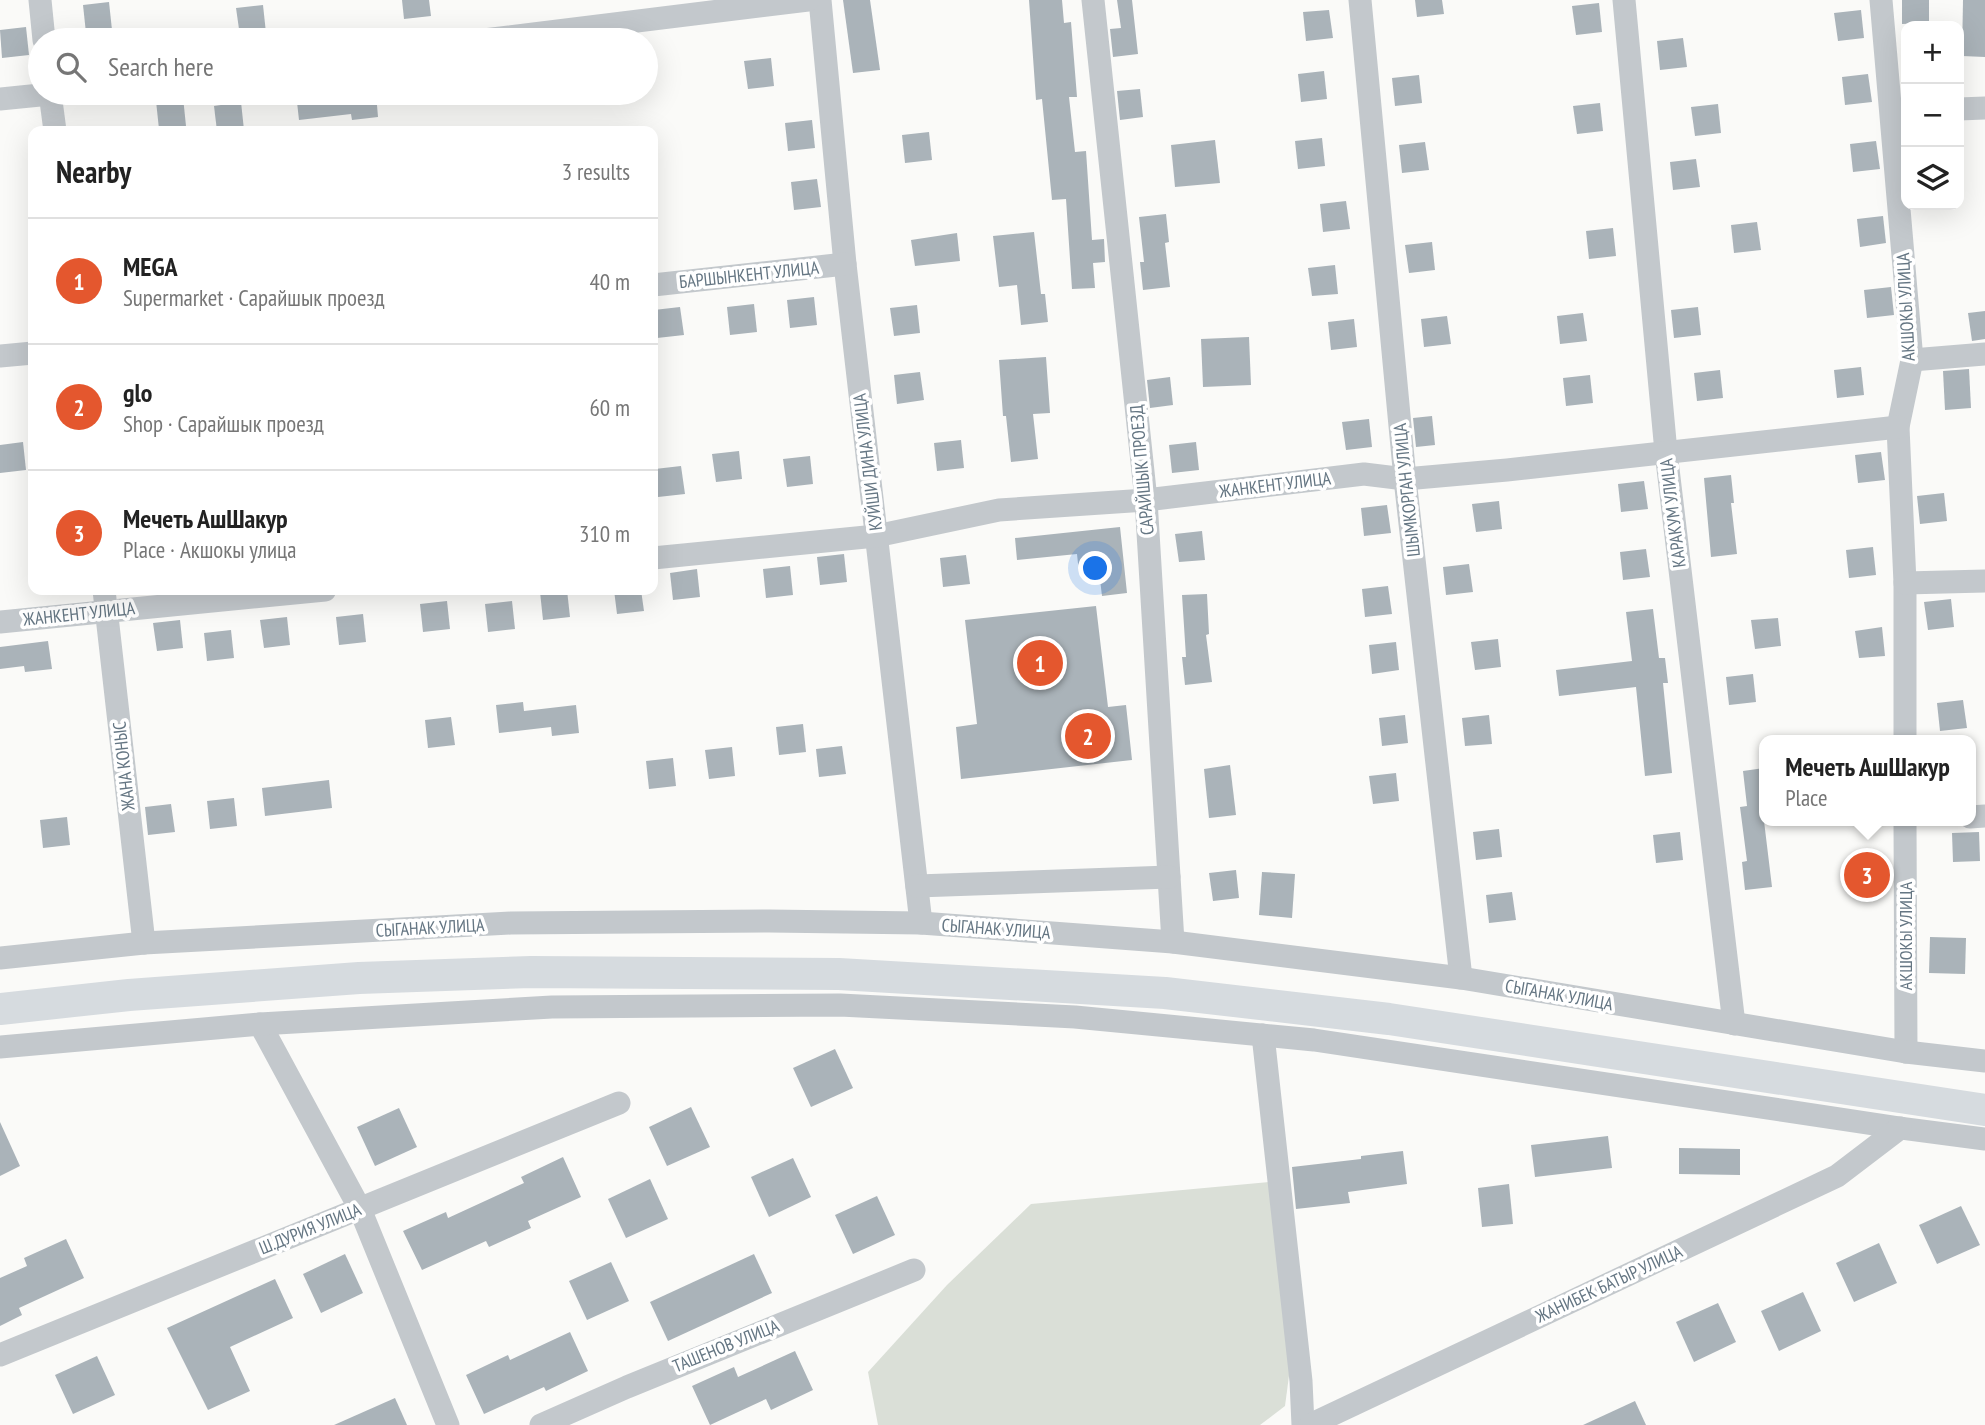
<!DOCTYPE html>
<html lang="en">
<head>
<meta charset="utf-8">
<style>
  body { margin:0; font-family:"PT Sans Narrow",sans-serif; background:#f6f6f6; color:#222 }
  .controls { position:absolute; right:21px; top:21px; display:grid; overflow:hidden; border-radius:14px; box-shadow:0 7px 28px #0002 }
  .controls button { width:63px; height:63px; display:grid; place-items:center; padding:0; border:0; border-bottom:2px solid #e0e0e0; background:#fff; color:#222; font:35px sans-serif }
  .you { position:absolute; left:1096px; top:569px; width:24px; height:24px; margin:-18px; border:5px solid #fff; border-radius:50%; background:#1a73e8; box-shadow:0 0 0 10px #1a73e833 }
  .badge { display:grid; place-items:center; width:46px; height:46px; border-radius:50%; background:#e4572e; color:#fff; font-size:23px; font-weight:700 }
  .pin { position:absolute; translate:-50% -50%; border:4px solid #fff; box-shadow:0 2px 7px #0006 }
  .popup { position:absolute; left:1759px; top:735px; width:217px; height:91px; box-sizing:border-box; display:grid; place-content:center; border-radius:14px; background:#fff; filter:drop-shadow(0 2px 5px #0005); font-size:23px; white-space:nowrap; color:#767676 }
  .popup b { font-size:26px; color:#222 }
  .popup::after { content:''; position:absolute; left:50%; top:100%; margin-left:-14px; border:14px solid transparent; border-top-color:#fff }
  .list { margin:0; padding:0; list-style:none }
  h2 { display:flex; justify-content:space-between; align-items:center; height:91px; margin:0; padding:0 28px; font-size:30px }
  h2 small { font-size:23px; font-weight:400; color:#767676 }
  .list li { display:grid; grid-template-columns:46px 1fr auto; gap:21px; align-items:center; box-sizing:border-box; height:126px; padding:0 28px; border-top:2px solid #e0e0e0 }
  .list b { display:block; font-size:26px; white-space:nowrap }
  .list p { margin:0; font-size:23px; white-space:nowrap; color:#767676 }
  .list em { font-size:23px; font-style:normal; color:#767676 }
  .icon { flex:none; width:38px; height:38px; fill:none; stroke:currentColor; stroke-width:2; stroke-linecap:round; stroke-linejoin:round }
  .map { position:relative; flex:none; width:1985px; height:1425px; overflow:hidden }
  .search { position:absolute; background:#fff; box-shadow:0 7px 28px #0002; left:28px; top:28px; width:630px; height:77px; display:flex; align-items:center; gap:18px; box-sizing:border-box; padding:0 24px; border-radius:38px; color:#767676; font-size:26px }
  .panel { position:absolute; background:#fff; box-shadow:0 7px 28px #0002; left:28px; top:126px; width:630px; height:469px; border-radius:14px }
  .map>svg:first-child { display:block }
</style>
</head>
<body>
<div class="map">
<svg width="1985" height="1425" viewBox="0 0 1985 1425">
  <rect width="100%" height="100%" fill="#fafaf8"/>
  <polygon fill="#dadfd7" points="1279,1181 1294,1338 1285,1406 1260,1425 878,1425 868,1372 947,1285 1031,1204"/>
  <g fill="#aab3b9">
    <polygon points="402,0 429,0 431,16 404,19"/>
    <polygon points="843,0 870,0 880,70 853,73"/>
    <polygon points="1029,0 1062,0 1064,23 1071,22 1077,97 1069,97 1075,152 1086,151 1092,240 1104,239 1105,262 1093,263 1095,288 1072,289 1066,199 1052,200 1042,99 1036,100"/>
    <polygon points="1117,0 1132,0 1138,54 1113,57 1110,29 1121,28"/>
    <polygon points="1415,0 1442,0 1444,14 1417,17"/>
    <polygon points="1902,0 1929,0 1929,23 1902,24"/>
    <polygon points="1963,0 1985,0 1985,57 1962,56"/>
    <polygon points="109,2 112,30 86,33 83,5"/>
    <polygon points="1599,3 1602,32 1576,35 1572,6"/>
    <polygon points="263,5 266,33 240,36 236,8"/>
    <polygon points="1329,10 1333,38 1306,41 1303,12"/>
    <polygon points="1861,10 1864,38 1838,41 1834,13"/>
    <polygon points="26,27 29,55 2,58 0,30"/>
    <polygon points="1683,38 1687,67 1660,70 1657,41"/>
    <polygon points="771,58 774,86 748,89 744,61"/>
    <polygon points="1324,71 1327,99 1301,102 1298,74"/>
    <polygon points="1868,74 1872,102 1845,105 1842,77"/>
    <polygon points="1419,75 1422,103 1395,106 1392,78"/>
    <polygon points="1140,89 1143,117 1120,120 1117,91"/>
    <polygon points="296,93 376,93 378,117 352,120 351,114 299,120"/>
    <polygon points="183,97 186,126 159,129 156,101"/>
    <polygon points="241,102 244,130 217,131 214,106"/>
    <polygon points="1600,103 1603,131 1577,134 1573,106"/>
    <polygon points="1718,104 1721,133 1695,136 1691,107"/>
    <polygon points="812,120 815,148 788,151 785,123"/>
    <polygon points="929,132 932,160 905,163 902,135"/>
    <polygon points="1322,138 1325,166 1298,169 1295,141"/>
    <polygon points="1215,140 1220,183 1175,187 1171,145"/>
    <polygon points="1876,141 1880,169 1853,172 1850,144"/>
    <polygon points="1425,142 1429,170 1402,173 1399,145"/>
    <polygon points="1696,159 1700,187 1673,190 1670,162"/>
    <polygon points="817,179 821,207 794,210 791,182"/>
    <polygon points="1346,201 1350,229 1323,232 1320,204"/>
    <polygon points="1166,214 1169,242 1165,243 1170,287 1143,290 1140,262 1144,262 1139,217"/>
    <polygon points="1883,216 1886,243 1860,247 1857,219"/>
    <polygon points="1757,222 1761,250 1734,253 1731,225"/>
    <polygon points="1613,228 1616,256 1589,259 1586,231"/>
    <polygon points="1034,232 1041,294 1045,294 1048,322 1021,325 1017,285 999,287 993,236"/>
    <polygon points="957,233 960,261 915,266 911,240"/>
    <polygon points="1432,242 1435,270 1409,273 1405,245"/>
    <polygon points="1335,265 1338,294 1312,296 1308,268"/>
    <polygon points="1891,287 1894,315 1867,318 1864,290"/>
    <polygon points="814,297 817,325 790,328 787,300"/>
    <polygon points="754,304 757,332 730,335 727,307"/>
    <polygon points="917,305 920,333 894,336 890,308"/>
    <polygon points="680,307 684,335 657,338 654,310"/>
    <polygon points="1698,307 1701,335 1674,338 1671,310"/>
    <polygon points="1985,311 1985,339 1972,341 1968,313"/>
    <polygon points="1583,313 1587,341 1560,344 1557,316"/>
    <polygon points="1447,316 1451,344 1424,347 1421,319"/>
    <polygon points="1354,319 1357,347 1331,350 1328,322"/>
    <polygon points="1249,337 1251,385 1203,387 1201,339"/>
    <polygon points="1046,357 1050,413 1033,414 1038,459 1011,462 1006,416 1003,416 999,360"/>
    <polygon points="1861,367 1864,395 1837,398 1834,370"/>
    <polygon points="1969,369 1971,408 1945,410 1943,371"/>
    <polygon points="1720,370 1723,398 1697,401 1694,373"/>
    <polygon points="920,372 924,400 897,404 894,375"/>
    <polygon points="1590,375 1593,403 1566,406 1563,378"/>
    <polygon points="1170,377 1173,405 1150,408 1147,380"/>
    <polygon points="1432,416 1435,445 1416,447 1413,418"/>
    <polygon points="1369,419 1372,447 1346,450 1342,422"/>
    <polygon points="961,440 964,468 937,471 934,443"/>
    <polygon points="23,442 26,470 0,473 0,445"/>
    <polygon points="1196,442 1199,470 1172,473 1169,445"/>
    <polygon points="739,451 742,479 716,482 712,454"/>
    <polygon points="1881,452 1885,480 1858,483 1855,455"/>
    <polygon points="810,456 813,484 787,487 783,459"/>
    <polygon points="681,466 685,494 658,497 655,469"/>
    <polygon points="1731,475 1734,503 1731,503 1737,554 1711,557 1704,478"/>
    <polygon points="1644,481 1648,509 1621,512 1618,484"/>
    <polygon points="1944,493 1947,521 1920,524 1917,496"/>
    <polygon points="1499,501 1502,529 1476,532 1472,504"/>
    <polygon points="1387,505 1391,533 1364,536 1361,508"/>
    <polygon points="1120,527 1127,593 1102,596 1099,571 1079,573 1077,554 1017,560 1015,538"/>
    <polygon points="1202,531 1205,560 1179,562 1175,534"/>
    <polygon points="1873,547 1876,575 1849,578 1846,550"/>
    <polygon points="1646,549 1650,577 1623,580 1620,552"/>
    <polygon points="844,554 847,582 820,585 817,557"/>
    <polygon points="966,555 970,584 943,587 940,558"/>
    <polygon points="1469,564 1473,592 1446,595 1443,567"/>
    <polygon points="790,566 793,595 766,598 763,569"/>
    <polygon points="697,569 700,597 673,600 670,573"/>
    <polygon points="1388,586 1392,614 1365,617 1362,589"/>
    <polygon points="567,590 570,617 543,620 540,592"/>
    <polygon points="614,590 641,590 644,611 617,614"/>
    <polygon points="1207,594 1209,634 1206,635 1212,682 1185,685 1182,657 1186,657 1182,595"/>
    <polygon points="1951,599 1954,627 1928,630 1924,602"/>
    <polygon points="447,601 450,629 423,632 420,604"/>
    <polygon points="512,601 515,629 488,632 485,604"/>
    <polygon points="1096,606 1108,707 1126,705 1132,760 961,779 956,727 977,724 965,620"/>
    <polygon points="1653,609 1659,658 1665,658 1668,683 1663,683 1672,773 1645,776 1636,687 1559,696 1556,670 1632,661 1626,612"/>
    <polygon points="363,614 366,642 339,645 336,617"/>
    <polygon points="287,617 290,645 264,648 260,620"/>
    <polygon points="1778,618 1781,646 1755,649 1751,620"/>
    <polygon points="180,620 183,648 157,651 153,623"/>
    <polygon points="1882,627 1885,656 1859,658 1855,631"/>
    <polygon points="231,630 234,658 207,661 204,633"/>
    <polygon points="1498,639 1501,667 1475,670 1471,642"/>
    <polygon points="48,641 52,669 25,672 24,666 0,669 0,647"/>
    <polygon points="1396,642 1399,670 1372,674 1369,645"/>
    <polygon points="1753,674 1756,702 1729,705 1726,677"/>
    <polygon points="1963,700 1967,728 1940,731 1937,703"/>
    <polygon points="523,702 524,711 576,705 579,733 552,736 551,727 499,733 496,705"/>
    <polygon points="1405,715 1408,743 1382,746 1379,718"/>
    <polygon points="1489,715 1492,744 1465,746 1462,718"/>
    <polygon points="451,717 455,745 428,748 425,720"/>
    <polygon points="803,724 806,752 779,755 776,727"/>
    <polygon points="842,746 846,774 819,777 816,749"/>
    <polygon points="732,747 735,776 709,779 705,750"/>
    <polygon points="673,758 676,786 649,789 646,761"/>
    <polygon points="1230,765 1236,815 1209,818 1204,769"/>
    <polygon points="1764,768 1764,821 1772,887 1745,890 1742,862 1747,861 1740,807 1747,806 1743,771"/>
    <polygon points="1396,773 1399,801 1373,804 1369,776"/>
    <polygon points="329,780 332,808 265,816 262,788"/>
    <polygon points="234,798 237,826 210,829 207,801"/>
    <polygon points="171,804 175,832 148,835 145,807"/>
    <polygon points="67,817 70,845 43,848 40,820"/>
    <polygon points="1499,829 1502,857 1476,860 1473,832"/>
    <polygon points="1680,832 1683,860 1656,863 1653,835"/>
    <polygon points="1979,832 1980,861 1953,862 1952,833"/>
    <polygon points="1878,859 1882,887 1855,890 1852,862"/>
    <polygon points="1236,870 1239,898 1213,901 1209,873"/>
    <polygon points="1262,872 1295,874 1292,918 1259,915"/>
    <polygon points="1512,892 1516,920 1489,923 1486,895"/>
    <polygon points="1930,937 1966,938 1965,974 1929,973"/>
    <polygon points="835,1049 853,1088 811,1107 793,1068"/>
    <polygon points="691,1107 710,1147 667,1166 649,1127"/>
    <polygon points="399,1108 417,1147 375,1166 357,1127"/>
    <polygon points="0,1122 20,1166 0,1176"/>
    <polygon points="1608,1136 1612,1168 1535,1177 1531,1145"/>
    <polygon points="1679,1148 1740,1149 1740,1175 1679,1174"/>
    <polygon points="1403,1151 1407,1184 1348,1192 1350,1203 1296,1209 1292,1167 1361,1159 1361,1156"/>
    <polygon points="563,1157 581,1197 528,1221 531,1228 489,1247 486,1241 422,1270 403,1231 446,1212 448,1218 524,1183 521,1177"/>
    <polygon points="793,1158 811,1197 769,1217 751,1177"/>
    <polygon points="650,1179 668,1219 626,1238 608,1199"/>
    <polygon points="1509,1184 1513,1224 1482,1227 1478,1188"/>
    <polygon points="877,1196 895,1235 853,1254 835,1215"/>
    <polygon points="1961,1206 1980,1245 1937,1264 1919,1225"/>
    <polygon points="66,1239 84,1278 19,1308 22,1315 0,1326 0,1278 27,1266 24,1258"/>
    <polygon points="1879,1243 1897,1283 1854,1302 1836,1263"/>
    <polygon points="345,1254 363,1293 321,1313 303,1274"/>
    <polygon points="754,1254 772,1293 668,1341 650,1302"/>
    <polygon points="611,1262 629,1301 587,1320 569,1281"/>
    <polygon points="275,1279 293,1318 230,1347 250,1391 208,1410 167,1328"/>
    <polygon points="1803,1292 1821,1331 1779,1351 1761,1311"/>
    <polygon points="1718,1303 1736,1342 1694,1362 1676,1322"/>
    <polygon points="570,1332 588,1371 546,1391 544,1387 484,1414 466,1375 508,1355 510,1360"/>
    <polygon points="795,1351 813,1390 771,1410 766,1399 710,1425 692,1386 734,1367 738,1377"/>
    <polygon points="97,1356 115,1395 73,1414 55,1375"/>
    <polygon points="395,1398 407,1425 334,1425"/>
    <polygon points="1635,1401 1646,1425 1583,1425"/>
  </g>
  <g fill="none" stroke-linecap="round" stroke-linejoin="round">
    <g stroke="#c3c8cc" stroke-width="23">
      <polyline points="40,0 44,40"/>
      <polyline points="820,0 845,264 921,923"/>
      <polyline points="1093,0 1146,500 1173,942"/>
      <polyline points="1360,0 1405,479 1461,978"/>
      <polyline points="1624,0 1666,452 1734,1024"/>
      <polyline points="1881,0 1912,360 1898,427 1905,583 1905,740"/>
      <polyline points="484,40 808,0"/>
      <polyline points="50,93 55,131"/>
      <polyline points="0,99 60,93"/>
      <polyline points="1959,109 1985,108"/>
      <polyline points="653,285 845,264"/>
      <polyline points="0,356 33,353"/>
      <polyline points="1912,360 1985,354"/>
      <polyline points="653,558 876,536 999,510 1146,500 1364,474 1405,479 1507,470 1898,427"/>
      <polyline points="1905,583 1985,581"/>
      <polyline points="104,590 144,943"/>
      <polyline points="0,622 325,590"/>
      <polyline points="1970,817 1985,816"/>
      <polyline points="1905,821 1906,1052"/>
      <polyline points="917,886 1169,877"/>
      <polyline points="0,958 144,943 511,923 769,921 921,923 1173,942 1461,978 1906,1052 1985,1061"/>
      <polyline points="260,1024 360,1209 448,1425"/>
      <polyline points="1263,1035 1301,1381 1303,1425"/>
      <polyline points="0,1047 260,1024 552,1007 840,1005 1075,1017 1314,1040 1900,1128 1985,1139"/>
      <polyline points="0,1355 619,1103"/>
      <polyline points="541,1425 627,1387 914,1270"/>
      <polyline points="1310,1425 1837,1176 1900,1128"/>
    </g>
    <polyline stroke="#d6dbdf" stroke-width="32" points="0,1009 129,995 359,978 531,972 839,974 1165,993 1389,1019 1985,1110"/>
  </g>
  <g text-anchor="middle" stroke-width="7" stroke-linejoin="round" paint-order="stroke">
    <g font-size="18" fill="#657683" stroke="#fff">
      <text transform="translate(749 275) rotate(-6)" y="6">БАРШЫНКЕНТ УЛИЦА</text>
      <text transform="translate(1906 307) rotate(-93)" y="6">АКШОКЫ УЛИЦА</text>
      <text transform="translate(868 462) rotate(-97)" y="6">КУЙШИ ДИНА УЛИЦА</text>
      <text transform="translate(1142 470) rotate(-95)" y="6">САРАЙШЫК ПРОЕЗД</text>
      <text transform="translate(1275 485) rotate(-7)" y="6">ЖАНКЕНТ УЛИЦА</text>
      <text transform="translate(1407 490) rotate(-96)" y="6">ШЫМКОРГАН УЛИЦА</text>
      <text transform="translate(1673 513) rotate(-97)" y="6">КАРАКУМ УЛИЦА</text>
      <text transform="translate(79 614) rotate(-6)" y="6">ЖАНКЕНТ УЛИЦА</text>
      <text transform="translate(124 766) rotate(-96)" y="6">ЖАНА КОНЫС</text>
      <text transform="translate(430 928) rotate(-3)" y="6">СЫГАНАК УЛИЦА</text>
      <text transform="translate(996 929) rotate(4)" y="6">СЫГАНАК УЛИЦА</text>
      <text transform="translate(1906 936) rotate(-90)" y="6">АКШОКЫ УЛИЦА</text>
      <text transform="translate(1559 995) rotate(10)" y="6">СЫГАНАК УЛИЦА</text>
      <text transform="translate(310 1229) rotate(-22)" y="6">Ш.ДУРИЯ УЛИЦА</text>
      <text transform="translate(1609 1284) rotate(-25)" y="6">ЖАНИБЕК БАТЫР УЛИЦА</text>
      <text transform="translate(726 1346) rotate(-22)" y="6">ТАШЕНОВ УЛИЦА</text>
    </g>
  </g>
</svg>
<div class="controls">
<button>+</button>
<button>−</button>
<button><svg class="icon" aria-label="layers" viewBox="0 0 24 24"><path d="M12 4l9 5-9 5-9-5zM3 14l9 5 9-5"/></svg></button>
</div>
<div class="you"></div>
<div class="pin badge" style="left:1040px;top:663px">1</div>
<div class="pin badge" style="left:1088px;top:736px">2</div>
<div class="pin badge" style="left:1867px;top:875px">3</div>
<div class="popup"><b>Мечеть АшШакур</b>Place</div>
<div class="search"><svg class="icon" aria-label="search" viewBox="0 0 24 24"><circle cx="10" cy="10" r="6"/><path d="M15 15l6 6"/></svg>Search here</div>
<section class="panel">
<h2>Nearby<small>3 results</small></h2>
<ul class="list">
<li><span class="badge">1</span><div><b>MEGA</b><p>Supermarket · Сарайшык проезд</p></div><em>40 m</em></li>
<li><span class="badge">2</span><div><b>glo</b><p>Shop · Сарайшык проезд</p></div><em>60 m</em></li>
<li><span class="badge">3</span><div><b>Мечеть АшШакур</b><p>Place · Акшокы улица</p></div><em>310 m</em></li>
</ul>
</section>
</div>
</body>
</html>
